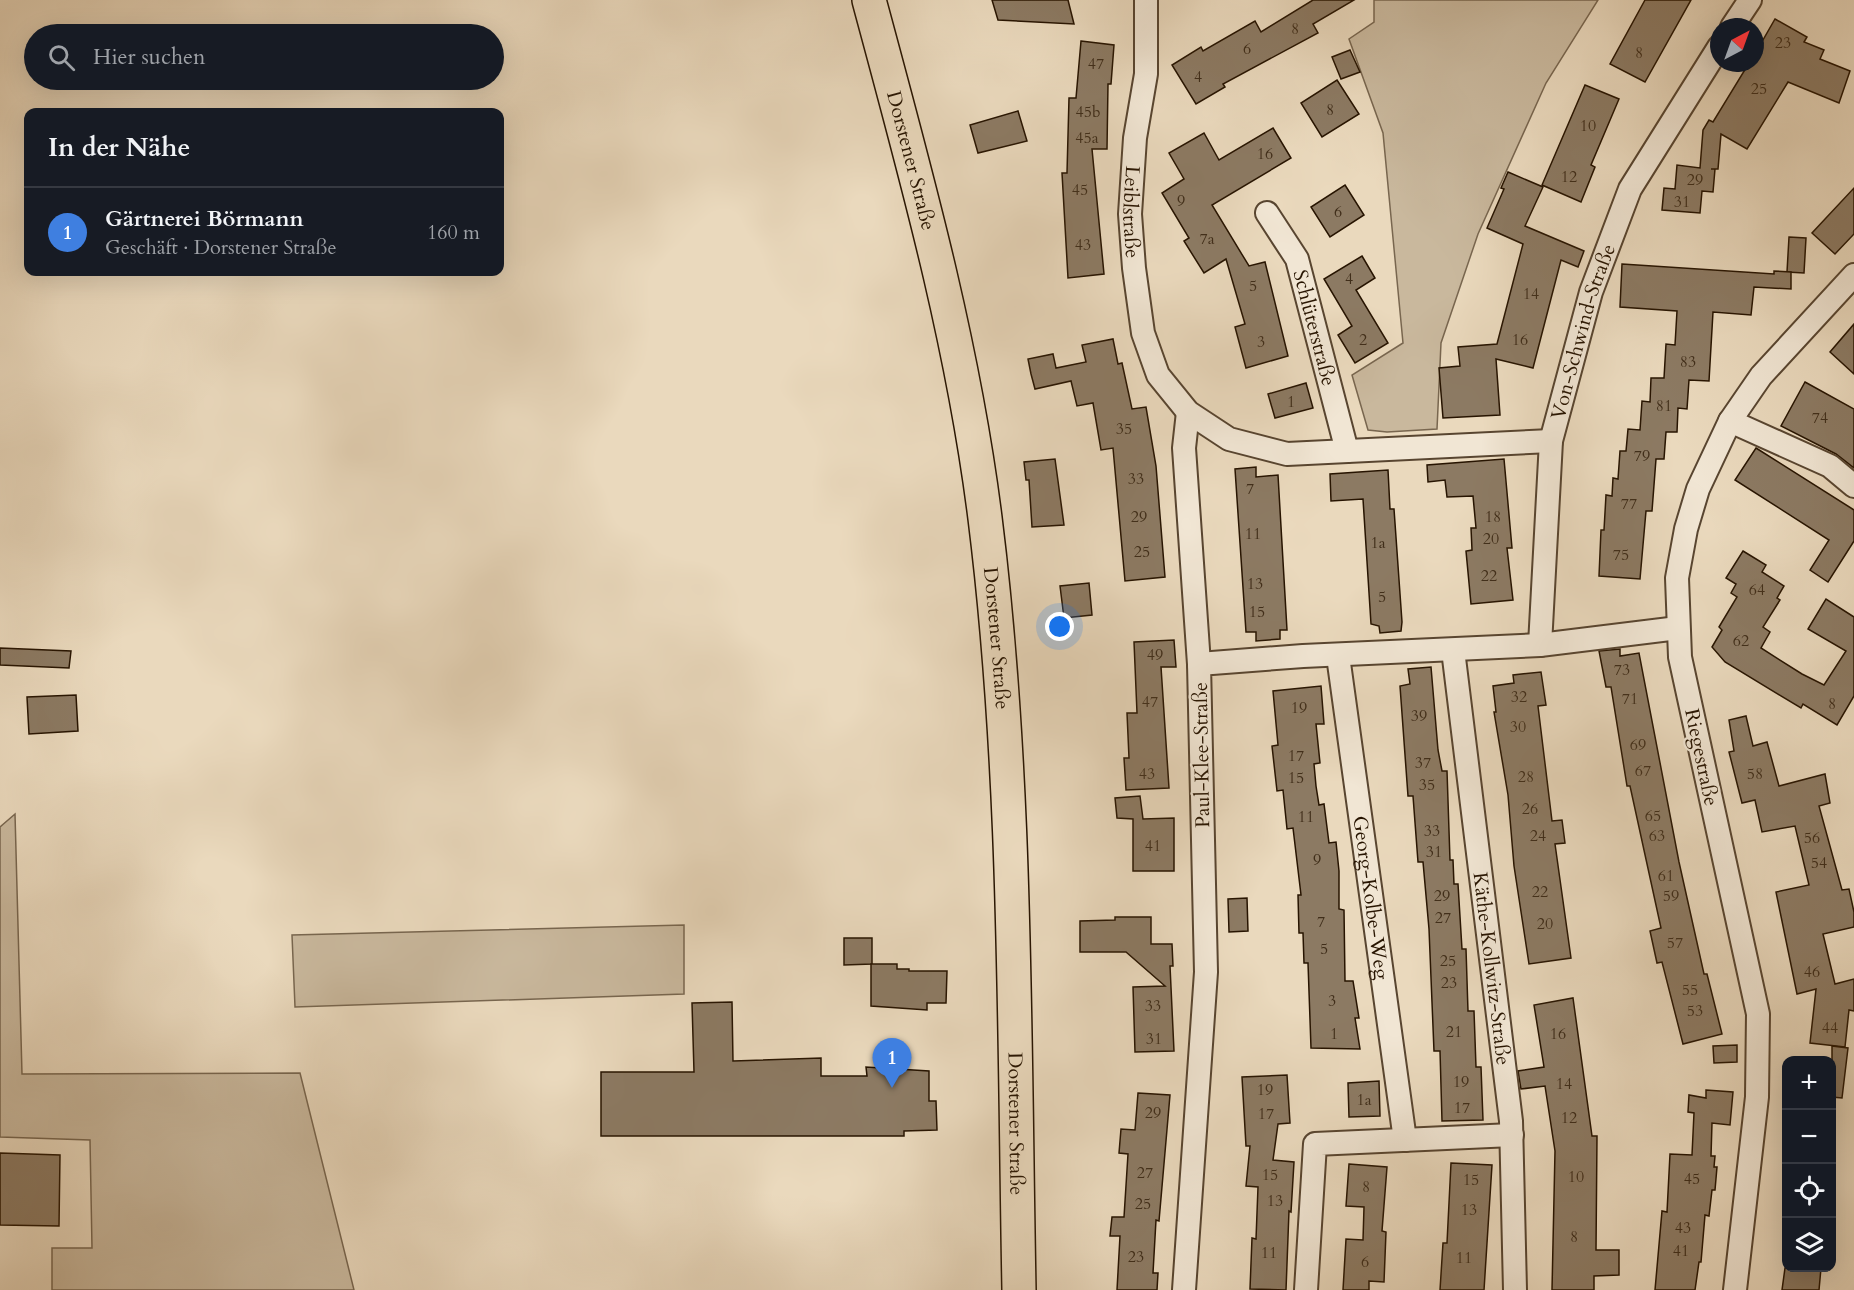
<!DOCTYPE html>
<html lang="de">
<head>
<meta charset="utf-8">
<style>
  body { margin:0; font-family:Cardo,serif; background:#242831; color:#f1f3f6 }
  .controls { position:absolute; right:18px; bottom:18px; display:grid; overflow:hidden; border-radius:12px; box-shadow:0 6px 24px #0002 }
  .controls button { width:54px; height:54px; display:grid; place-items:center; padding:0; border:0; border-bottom:2px solid #363941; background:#171b24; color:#f1f3f6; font:30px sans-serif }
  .compass { position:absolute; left:1710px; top:18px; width:54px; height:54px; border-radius:50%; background:#171b24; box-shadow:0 6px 24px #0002; rotate:41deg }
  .you { position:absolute; left:1060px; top:627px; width:21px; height:21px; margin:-15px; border:4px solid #fff; border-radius:50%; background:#1a73e8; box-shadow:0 0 0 9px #1a73e833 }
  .badge { display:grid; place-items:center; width:39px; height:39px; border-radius:50%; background:#c59692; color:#fff; font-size:20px; font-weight:700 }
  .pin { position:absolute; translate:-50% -50px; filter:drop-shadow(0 2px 3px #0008) }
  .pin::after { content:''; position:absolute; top:32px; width:21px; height:18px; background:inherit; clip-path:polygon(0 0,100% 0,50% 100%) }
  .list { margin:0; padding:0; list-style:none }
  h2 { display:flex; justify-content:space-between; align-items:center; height:78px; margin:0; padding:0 24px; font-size:26px }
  h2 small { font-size:20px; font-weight:400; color:#9ea1a6 }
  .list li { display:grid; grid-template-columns:39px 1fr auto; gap:18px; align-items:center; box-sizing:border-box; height:90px; padding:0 24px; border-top:2px solid #363941 }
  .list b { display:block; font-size:22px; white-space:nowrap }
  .list p { margin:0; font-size:20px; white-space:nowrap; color:#9ea1a6 }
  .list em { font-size:20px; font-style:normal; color:#9ea1a6 }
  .icon { flex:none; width:33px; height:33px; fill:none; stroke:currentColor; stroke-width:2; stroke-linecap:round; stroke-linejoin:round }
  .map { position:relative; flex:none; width:1854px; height:1290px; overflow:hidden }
  .search { position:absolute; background:#171b24; box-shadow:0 6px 24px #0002; left:24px; top:24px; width:480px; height:66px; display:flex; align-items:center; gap:15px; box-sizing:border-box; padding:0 21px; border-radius:33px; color:#9ea1a6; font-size:22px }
  .panel { position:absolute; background:#171b24; box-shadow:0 6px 24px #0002; left:24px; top:108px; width:480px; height:168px; border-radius:12px }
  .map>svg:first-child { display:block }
</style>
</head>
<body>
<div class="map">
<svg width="1854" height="1290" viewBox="0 0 1854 1290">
  <rect width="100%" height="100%" fill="#ead9bd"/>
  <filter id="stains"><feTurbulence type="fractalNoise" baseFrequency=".00333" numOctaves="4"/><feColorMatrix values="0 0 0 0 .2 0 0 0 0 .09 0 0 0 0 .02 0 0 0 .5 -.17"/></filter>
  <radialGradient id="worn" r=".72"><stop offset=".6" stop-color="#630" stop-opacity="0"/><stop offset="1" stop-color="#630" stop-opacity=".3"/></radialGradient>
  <g fill="#c9b89d" stroke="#78664f" stroke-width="1.5">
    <polygon points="1374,0 1598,0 1546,83 1478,234 1441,343 1437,429 1387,432 1368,430 1352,375 1403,343 1383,133 1349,39 1374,22"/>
    <polygon points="15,814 22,1074 300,1073 354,1290 52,1290 52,1248 92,1248 90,1140 0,1137 0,827"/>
    <polygon points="684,925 684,994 295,1007 292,935"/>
  </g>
  <g fill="#8c7a63" stroke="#271401" stroke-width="1.5">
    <polygon points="992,0 1068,0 1074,24 998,20"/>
    <polygon points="1313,0 1354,0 1313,24 1318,33 1223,84 1225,87 1196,104 1172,65 1201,47 1203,51 1255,21 1261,32"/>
    <polygon points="1645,0 1691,0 1645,82 1610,64"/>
    <polygon points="1775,19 1807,37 1804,42 1824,50 1820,59 1850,71 1839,103 1788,82 1747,149 1721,134 1718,169 1711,169 1715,169 1713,192 1702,191 1700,213 1662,210 1664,188 1675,189 1677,165 1700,168 1703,130 1709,120 1713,122 1749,63 1755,63 1755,54"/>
    <polygon points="1081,41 1114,45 1111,84 1108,84 1107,149 1092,149 1104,274 1068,278 1062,173 1067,173 1069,98 1076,98"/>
    <polygon points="1350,50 1360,72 1341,79 1332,57"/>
    <polygon points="1337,80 1359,114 1322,137 1301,103"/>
    <polygon points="1585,85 1619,99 1591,165 1595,167 1581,202 1542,185"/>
    <polygon points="1018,111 1027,141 978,153 970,125"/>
    <polygon points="1273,128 1291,158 1212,205 1249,266 1265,262 1288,356 1246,368 1235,327 1245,324 1226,259 1204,273 1184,241 1189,238 1162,193 1184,179 1169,153 1204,133 1219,160"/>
    <polygon points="1508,172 1543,187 1525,226 1584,251 1578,267 1561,260 1533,368 1496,359 1500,415 1443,418 1439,368 1460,366 1458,347 1497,344 1523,244 1487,228 1504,189 1501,188"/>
    <polygon points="1345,185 1364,215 1330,237 1311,207"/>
    <polygon points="1854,188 1854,234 1835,254 1812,233"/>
    <polygon points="1789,237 1806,238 1804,273 1787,272"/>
    <polygon points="1362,256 1375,278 1356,290 1388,343 1355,363 1338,335 1352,326 1324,279"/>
    <polygon points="1622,264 1774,274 1774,271 1791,272 1791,289 1754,287 1751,315 1713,312 1709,381 1689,380 1687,409 1678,408 1677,432 1666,432 1664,459 1656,459 1652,511 1646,511 1640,579 1599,576 1601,530 1604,530 1606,495 1612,496 1613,478 1618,479 1620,451 1626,451 1628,429 1640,430 1642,401 1650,402 1651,378 1664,378 1666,344 1675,345 1677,311 1620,307"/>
    <polygon points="1854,324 1854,374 1830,352"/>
    <polygon points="1113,339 1118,364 1122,363 1132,409 1146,407 1156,466 1165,577 1125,581 1113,448 1101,450 1093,403 1077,406 1071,381 1035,389 1031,374 1028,359 1053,354 1056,368 1086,362 1082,345"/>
    <polygon points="1805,382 1854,409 1854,468 1836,454 1781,426"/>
    <polygon points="1306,383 1313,408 1275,418 1268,394"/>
    <polygon points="1756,448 1854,510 1854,541 1828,582 1810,570 1829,540 1735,480"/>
    <polygon points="1055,459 1064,525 1032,527 1029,480 1026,480 1024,462"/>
    <polygon points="1504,459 1512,548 1507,548 1513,600 1471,604 1466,551 1472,550 1471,528 1476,528 1473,496 1447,497 1445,480 1428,482 1427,465"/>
    <polygon points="1256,467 1256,477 1278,475 1287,630 1280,630 1280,639 1256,641 1256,632 1246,632 1235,469"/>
    <polygon points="1388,470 1390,509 1394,509 1402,622 1401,631 1380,633 1379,626 1371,624 1363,499 1331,501 1330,474"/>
    <polygon points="1743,551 1766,565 1762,572 1784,586 1777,598 1780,600 1763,627 1770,632 1761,648 1802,674 1824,685 1846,651 1808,629 1826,599 1854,617 1854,696 1837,725 1803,704 1801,708 1725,662 1712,647 1722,630 1719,627 1737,597 1731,593 1736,584 1726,578"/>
    <polygon points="1089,583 1092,615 1064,618 1060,586"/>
    <polygon points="1174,640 1176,667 1161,667 1169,788 1126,790 1124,758 1129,758 1127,713 1137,713 1134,642"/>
    <polygon points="0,648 71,651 69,668 0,665"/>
    <polygon points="1620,649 1620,656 1639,653 1679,862 1704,974 1707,974 1722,1034 1683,1044 1662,962 1657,963 1650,931 1661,928 1630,786 1627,786 1611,687 1606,687 1599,651"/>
    <polygon points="1431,667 1438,750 1442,771 1447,771 1450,860 1453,860 1454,884 1458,884 1462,949 1466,949 1468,1011 1474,1011 1476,1067 1481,1067 1483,1120 1442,1121 1440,1051 1434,1051 1429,929 1423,862 1418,862 1413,796 1408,796 1400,686 1410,684 1408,669"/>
    <polygon points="1541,672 1546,705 1538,706 1552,821 1562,820 1565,843 1555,844 1571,958 1529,964 1514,866 1508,795 1494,712 1496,712 1493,686 1514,683 1513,675"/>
    <polygon points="1321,686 1324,724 1316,724 1320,763 1314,764 1316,786 1319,805 1324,804 1329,843 1336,842 1339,871 1339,909 1344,910 1345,981 1353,981 1359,1018 1355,1018 1360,1049 1311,1048 1308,963 1304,963 1303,933 1299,933 1298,895 1301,895 1293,828 1287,829 1283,790 1277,791 1272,746 1278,745 1273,691"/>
    <polygon points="76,695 78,731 29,734 27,697"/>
    <polygon points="1746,716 1753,746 1767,742 1779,786 1825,774 1830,803 1819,806 1842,890 1849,889 1854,912 1854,927 1823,934 1835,984 1854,979 1854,1011 1849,1010 1845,1047 1810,1043 1816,989 1797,994 1776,892 1809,885 1795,826 1762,832 1755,800 1742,803 1729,752 1734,751 1729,720"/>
    <polygon points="1140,796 1143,819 1174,818 1174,871 1133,871 1133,819 1117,818 1115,798"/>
    <polygon points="1247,898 1248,931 1229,932 1228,899"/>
    <polygon points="1115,917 1151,917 1151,944 1172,944 1173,966 1170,966 1174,1051 1135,1052 1133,987 1165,986 1126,952 1080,952 1080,921 1115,920"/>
    <polygon points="844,938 872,938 872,964 844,965"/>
    <polygon points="871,964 897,964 897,969 909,969 909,971 947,971 946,1003 927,1003 927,1010 871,1006"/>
    <polygon points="1573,998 1592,1136 1597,1136 1596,1250 1619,1250 1619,1275 1594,1276 1594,1290 1552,1290 1555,1151 1545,1086 1521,1089 1518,1071 1544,1067 1534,1005"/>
    <polygon points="732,1002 733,1061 821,1058 821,1076 867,1076 866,1067 929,1071 929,1101 936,1101 937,1130 904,1131 904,1136 601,1136 601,1072 694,1072 692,1003"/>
    <polygon points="1737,1045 1737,1062 1714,1063 1713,1046"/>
    <polygon points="1832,1046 1848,1048 1842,1098 1832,1097"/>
    <polygon points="1287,1075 1290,1123 1278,1124 1273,1160 1294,1162 1291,1212 1289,1211 1286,1290 1250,1289 1252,1238 1256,1239 1258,1187 1246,1186 1250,1146 1246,1146 1242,1077"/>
    <polygon points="1379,1081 1380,1116 1349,1117 1348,1083"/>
    <polygon points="1706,1090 1733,1092 1730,1125 1712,1123 1711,1156 1715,1156 1714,1167 1717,1167 1715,1190 1712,1190 1709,1216 1705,1215 1701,1262 1699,1262 1695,1290 1655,1290 1662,1211 1667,1212 1670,1154 1692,1155 1694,1113 1688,1112 1689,1095 1706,1098"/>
    <polygon points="1138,1093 1170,1095 1159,1221 1156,1220 1153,1273 1158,1273 1157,1290 1117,1290 1120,1236 1110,1236 1112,1217 1124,1217 1128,1154 1119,1153 1121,1129 1135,1130"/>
    <polygon points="0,1153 60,1155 59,1226 0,1225"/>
    <polygon points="1451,1163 1492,1165 1484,1290 1440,1290 1443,1243 1447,1243"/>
    <polygon points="1349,1164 1387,1167 1382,1231 1386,1232 1384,1282 1369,1281 1369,1290 1343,1290 1346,1239 1363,1240 1364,1207 1346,1206"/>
    <polygon points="1785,1268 1821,1268 1819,1290 1782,1290"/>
  </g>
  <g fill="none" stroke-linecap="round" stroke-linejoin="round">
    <g stroke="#584530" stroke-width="26">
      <g id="minor">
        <path id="s1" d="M1146 0V74L1135 138 1130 214 1134 268 1143 333 1158 375 1188 412 1229 439 1287 454 1551 441"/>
        <polyline points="1732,27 1750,0"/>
        <path id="s2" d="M1267 213 1297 259 1347 451"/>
        <polyline points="1188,412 1184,448 1199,664"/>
        <polyline points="1730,421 1830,466 1854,486"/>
        <path id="s3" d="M1540 645 1551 441 1591 292 1630 189 1719 47"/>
        <path id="s4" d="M1453 650 1511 1121 1515 1290"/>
        <path id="s5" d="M1338 656 1405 1140"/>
        <polyline points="1184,1290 1206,972 1199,664 1303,656 1540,645 1678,628"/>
        <polyline points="1306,1290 1315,1144 1512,1135"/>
        <polyline points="1735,1290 1757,1097 1758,1014 1680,657 1677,578 1686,529 1698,489 1730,421 1761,376 1854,275"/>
      </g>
    </g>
    <g stroke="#271401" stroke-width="36">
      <g id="primary">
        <path id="s6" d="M869 0C915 171 963 342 985 518 1017 773 1014 1033 1019 1290"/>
      </g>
    </g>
    <use href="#minor" stroke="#f1e6d4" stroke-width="22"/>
    <use href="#primary" stroke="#ead9bd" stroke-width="33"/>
  </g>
  <g text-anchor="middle" stroke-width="4.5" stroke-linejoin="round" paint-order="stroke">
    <g font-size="16" fill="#402e1a">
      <text x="1295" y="34">8</text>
      <text x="1783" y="48">23</text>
      <text x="1247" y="54">6</text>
      <text x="1639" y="58">8</text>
      <text x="1096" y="69">47</text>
      <text x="1198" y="82">4</text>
      <text x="1759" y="94">25</text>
      <text x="1330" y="115">8</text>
      <text x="1088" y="117">45b</text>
      <text x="1588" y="131">10</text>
      <text x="1087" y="143">45a</text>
      <text x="1265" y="159">16</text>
      <text x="1569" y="182">12</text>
      <text x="1695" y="185">29</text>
      <text x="1080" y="195">45</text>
      <text x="1181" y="206">9</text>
      <text x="1682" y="207">31</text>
      <text x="1338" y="217">6</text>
      <text x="1207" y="244">7a</text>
      <text x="1083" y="250">43</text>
      <text x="1349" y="284">4</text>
      <text x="1253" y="291">5</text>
      <text x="1531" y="299">14</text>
      <text x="1363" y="345">2</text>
      <text x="1520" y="345">16</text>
      <text x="1261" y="347">3</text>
      <text x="1688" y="367">83</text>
      <text x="1291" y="407">1</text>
      <text x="1664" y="411">81</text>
      <text x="1820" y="423">74</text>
      <text x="1124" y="434">35</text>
      <text x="1642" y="461">79</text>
      <text x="1136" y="484">33</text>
      <text x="1250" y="494">7</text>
      <text x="1629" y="509">77</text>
      <text x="1139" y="522">29</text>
      <text x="1493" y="522">18</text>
      <text x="1253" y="539">11</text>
      <text x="1491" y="544">20</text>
      <text x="1378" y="548">1a</text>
      <text x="1142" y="557">25</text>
      <text x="1621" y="560">75</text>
      <text x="1489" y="581">22</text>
      <text x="1255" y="589">13</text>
      <text x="1757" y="595">64</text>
      <text x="1382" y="602">5</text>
      <text x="1257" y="617">15</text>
      <text x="1741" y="646">62</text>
      <text x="1155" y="660">49</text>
      <text x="1622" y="675">73</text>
      <text x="1519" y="702">32</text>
      <text x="1630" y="704">71</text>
      <text x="1150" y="707">47</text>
      <text x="1832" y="709">8</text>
      <text x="1299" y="713">19</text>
      <text x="1419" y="721">39</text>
      <text x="1518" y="732">30</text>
      <text x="1638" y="750">69</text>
      <text x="1296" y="761">17</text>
      <text x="1423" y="768">37</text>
      <text x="1643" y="776">67</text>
      <text x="1147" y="779">43</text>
      <text x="1755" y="779">58</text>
      <text x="1526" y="782">28</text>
      <text x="1296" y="783">15</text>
      <text x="1427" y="790">35</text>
      <text x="1530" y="814">26</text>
      <text x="1653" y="821">65</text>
      <text x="1306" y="822">11</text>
      <text x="1432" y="836">33</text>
      <text x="1538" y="841">24</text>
      <text x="1657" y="841">63</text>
      <text x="1812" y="843">56</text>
      <text x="1153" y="851">41</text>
      <text x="1434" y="857">31</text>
      <text x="1317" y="865">9</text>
      <text x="1819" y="868">54</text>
      <text x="1666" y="881">61</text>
      <text x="1540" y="897">22</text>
      <text x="1442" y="901">29</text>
      <text x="1671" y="901">59</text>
      <text x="1443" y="923">27</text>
      <text x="1321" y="927">7</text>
      <text x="1545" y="929">20</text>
      <text x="1675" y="948">57</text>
      <text x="1324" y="954">5</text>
      <text x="1448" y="966">25</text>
      <text x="1812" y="977">46</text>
      <text x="1449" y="988">23</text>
      <text x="1690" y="995">55</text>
      <text x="1332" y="1006">3</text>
      <text x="1153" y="1011">33</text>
      <text x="1695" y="1016">53</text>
      <text x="1830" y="1033">44</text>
      <text x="1454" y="1037">21</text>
      <text x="1334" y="1039">1</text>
      <text x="1558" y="1039">16</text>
      <text x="1154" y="1044">31</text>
      <text x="1461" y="1087">19</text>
      <text x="1564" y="1089">14</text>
      <text x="1265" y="1095">19</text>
      <text x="1364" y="1105">1a</text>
      <text x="1462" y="1113">17</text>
      <text x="1153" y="1118">29</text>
      <text x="1266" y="1119">17</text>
      <text x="1569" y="1123">12</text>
      <text x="1145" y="1178">27</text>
      <text x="1270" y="1180">15</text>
      <text x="1576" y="1182">10</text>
      <text x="1692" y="1184">45</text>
      <text x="1471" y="1185">15</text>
      <text x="1366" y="1192">8</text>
      <text x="1275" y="1206">13</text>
      <text x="1143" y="1209">25</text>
      <text x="1469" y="1215">13</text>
      <text x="1683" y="1233">43</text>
      <text x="1574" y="1242">8</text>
      <text x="1681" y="1256">41</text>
      <text x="1269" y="1258">11</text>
      <text x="1136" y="1262">23</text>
      <text x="1464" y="1263">11</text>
      <text x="1365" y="1267">6</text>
    </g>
    <g font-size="20" fill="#271401" stroke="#f1e6d4">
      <text dy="7" stroke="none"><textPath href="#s6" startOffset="166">Dorstener Straße</textPath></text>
      <text dy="7" stroke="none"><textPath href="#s1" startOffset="213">Leiblstraße</textPath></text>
      <text dy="7" stroke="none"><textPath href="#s2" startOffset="126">Schlüterstraße</textPath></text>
      <text dy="7" stroke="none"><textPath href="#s3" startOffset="318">Von-Schwind-Straße</textPath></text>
      <text dy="7" stroke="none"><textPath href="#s6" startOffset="652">Dorstener Straße</textPath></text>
      <text transform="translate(1201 755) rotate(-91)" y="7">Paul-Klee-Straße</text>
      <text transform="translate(1702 757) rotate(78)" y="7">Riegestraße</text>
      <text dy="7" stroke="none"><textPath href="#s5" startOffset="244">Georg-Kolbe-Weg</textPath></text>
      <text dy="7" stroke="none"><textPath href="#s4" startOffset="321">Käthe-Kollwitz-Straße</textPath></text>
      <text dy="7" stroke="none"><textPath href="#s6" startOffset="1138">Dorstener Straße</textPath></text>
    </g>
  </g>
  <rect width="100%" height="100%" filter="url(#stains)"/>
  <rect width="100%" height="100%" fill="url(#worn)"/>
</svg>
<div class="controls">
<button>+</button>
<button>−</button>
<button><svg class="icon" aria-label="locate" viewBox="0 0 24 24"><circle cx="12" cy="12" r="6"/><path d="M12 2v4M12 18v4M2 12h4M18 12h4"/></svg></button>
<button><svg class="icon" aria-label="layers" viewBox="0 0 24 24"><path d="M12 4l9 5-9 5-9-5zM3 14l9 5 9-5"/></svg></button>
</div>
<svg class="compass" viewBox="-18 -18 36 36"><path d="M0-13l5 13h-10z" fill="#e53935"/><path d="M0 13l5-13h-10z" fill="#9ea1a6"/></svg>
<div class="you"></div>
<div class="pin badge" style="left:892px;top:1088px;background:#3f7fe0">1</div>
<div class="search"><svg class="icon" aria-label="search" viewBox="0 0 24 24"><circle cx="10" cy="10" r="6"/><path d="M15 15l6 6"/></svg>Hier suchen</div>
<section class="panel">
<h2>In der Nähe<small></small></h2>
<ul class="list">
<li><span class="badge" style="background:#3f7fe0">1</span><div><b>Gärtnerei Börmann</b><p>Geschäft · Dorstener Straße</p></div><em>160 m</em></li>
</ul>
</section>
</div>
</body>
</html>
